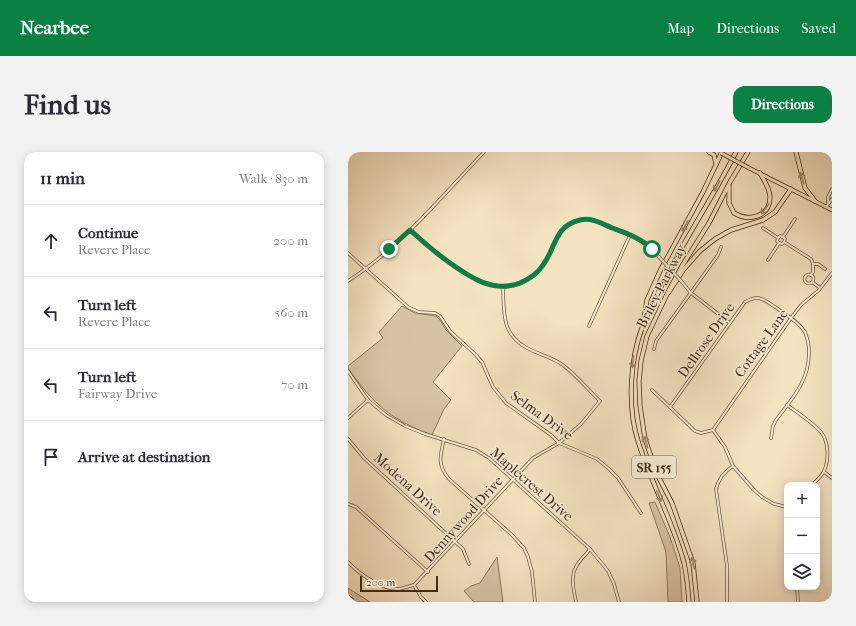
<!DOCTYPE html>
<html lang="en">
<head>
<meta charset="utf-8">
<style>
  body { margin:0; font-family:"IM FELL French Canon",serif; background:#f2f2f3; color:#2b2b33 }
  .controls { position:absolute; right:12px; bottom:12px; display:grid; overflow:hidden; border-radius:8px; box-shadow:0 2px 10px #0003 }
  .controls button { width:36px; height:36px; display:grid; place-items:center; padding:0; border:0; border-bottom:1px solid #e1e1e2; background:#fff; color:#2b2b33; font:20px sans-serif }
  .scale { position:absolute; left:12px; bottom:10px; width:78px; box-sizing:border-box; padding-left:4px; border:2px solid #462c10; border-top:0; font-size:11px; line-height:14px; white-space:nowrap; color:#462c10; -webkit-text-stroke:3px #f8ecd7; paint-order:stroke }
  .stop { position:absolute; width:12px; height:12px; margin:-9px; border:3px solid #0b8043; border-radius:50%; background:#fff }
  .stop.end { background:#0b8043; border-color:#fff; box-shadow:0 1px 4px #0008 }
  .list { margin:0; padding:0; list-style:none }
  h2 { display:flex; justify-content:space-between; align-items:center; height:52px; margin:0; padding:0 16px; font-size:17px }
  h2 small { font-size:13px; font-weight:400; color:#7c7c81 }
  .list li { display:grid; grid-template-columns:26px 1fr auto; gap:12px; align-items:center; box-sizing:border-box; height:72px; padding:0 16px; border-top:1px solid #e1e1e2 }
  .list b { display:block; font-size:15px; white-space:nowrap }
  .list p { margin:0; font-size:13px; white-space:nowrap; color:#7c7c81 }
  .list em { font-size:13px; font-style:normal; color:#7c7c81 }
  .icon { flex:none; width:22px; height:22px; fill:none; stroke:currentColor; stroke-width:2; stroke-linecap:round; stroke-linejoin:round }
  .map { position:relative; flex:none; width:484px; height:450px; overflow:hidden; border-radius:12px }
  header { display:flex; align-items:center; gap:24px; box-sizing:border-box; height:56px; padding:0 20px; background:#0b8043; color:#fff }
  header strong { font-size:19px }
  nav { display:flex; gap:22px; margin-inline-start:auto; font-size:14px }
  .intro { display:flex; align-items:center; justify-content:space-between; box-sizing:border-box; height:96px; padding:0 24px }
  h1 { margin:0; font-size:28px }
  .button { padding:10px 18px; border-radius:12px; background:#0b8043; color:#fff; font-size:14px; font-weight:700 }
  main { display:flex; gap:24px; padding:0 24px }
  aside { flex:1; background:#fff; border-radius:12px; box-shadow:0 2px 10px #0003 }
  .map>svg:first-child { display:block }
</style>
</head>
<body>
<header>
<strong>Nearbee</strong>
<nav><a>Map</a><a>Directions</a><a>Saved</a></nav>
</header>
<div class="intro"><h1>Find us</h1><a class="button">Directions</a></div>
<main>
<aside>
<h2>11 min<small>Walk · 830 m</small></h2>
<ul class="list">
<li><svg class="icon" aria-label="ahead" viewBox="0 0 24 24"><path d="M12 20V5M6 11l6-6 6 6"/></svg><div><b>Continue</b><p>Revere Place</p></div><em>200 m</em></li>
<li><svg class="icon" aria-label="left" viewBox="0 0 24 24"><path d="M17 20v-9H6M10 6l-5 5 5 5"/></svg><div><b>Turn left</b><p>Revere Place</p></div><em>560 m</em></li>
<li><svg class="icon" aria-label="left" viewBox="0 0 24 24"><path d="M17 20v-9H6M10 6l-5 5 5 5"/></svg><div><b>Turn left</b><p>Fairway Drive</p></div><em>70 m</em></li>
<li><svg class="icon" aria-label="arrive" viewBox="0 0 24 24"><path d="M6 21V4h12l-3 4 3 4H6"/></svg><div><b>Arrive at destination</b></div></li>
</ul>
</aside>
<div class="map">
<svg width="484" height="450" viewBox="0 0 484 450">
  <rect width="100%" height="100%" fill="#f5e2c1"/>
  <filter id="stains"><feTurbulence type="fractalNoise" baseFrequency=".005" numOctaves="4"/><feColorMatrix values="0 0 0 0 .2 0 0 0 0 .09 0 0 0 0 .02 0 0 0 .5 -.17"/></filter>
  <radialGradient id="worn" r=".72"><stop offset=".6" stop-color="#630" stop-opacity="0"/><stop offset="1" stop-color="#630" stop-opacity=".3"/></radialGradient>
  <g fill="#d7c3a3" stroke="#8e785a">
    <path d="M54 154 67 161 88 164 92 168 98 178 114 194 85 230 103 248 96 257 84 283C43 268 24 251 0 216V214L35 186 31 180Z"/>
    <polygon points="307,350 322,385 332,416 334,450 320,450 318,400 301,351"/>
    <polygon points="149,405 155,450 126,450 116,439 123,434 132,431"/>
    <polygon points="0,436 22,450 0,450"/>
  </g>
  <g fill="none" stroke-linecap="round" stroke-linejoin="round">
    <g stroke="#725a3c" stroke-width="3.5">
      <g id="street">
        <polyline points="480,51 480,45 484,37"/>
        <polyline points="478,55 484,47"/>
        <polyline points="415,76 430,86"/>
        <path d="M63 78C94 107 157 166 195 113 208 96 206 75 232 68 243 65 254 72 264 76 286 85 296 88 312 106"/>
        <polyline points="435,85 447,67"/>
        <polyline points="436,90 437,87 435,85 432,84 430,86 429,89 431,91 434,92 436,90 463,107 465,112 470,112 477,117"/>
        <polyline points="0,101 60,155 71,160 87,161 92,164 102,179 128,203 134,210 145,235 158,251 203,283 211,291 249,307 260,316 270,326 293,361"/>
        <polyline points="420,108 431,91"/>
        <circle cx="461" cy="127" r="4.5"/>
        <polyline points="463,123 465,120 465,112"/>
        <path d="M0 129C53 95 93 45 136 0"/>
        <polyline points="334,130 343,141 382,171"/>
        <polyline points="464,130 472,136"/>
        <polyline points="241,174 282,83"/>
        <polyline points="306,197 308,189 370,103 373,95"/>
        <polyline points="0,219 20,248 38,263 57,274 77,282 128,298 141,306 242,397 260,419 266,432 271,450"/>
        <polyline points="304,238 347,279 353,281 365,278 377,295 385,314 407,339 414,345 426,352 439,355"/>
        <path d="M439 253C450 261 464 270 473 280 481 290 481 308 476 319 474 324 468 329 464 333"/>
        <path d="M322 255 397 150C411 142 415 147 427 155 437 162 450 169 457 180 460 187 461 194 461 201 461 229 444 247 428 268L425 274 423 286"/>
        <polyline points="0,266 20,248"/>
        <polyline points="365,278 443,166 453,153 471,138 484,121"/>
        <polyline points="0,287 16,306 115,397 121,412"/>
        <path d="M96 287C92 305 89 312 101 327L163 382 176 396 180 405 184 420 187 450"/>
        <polyline points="476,320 484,326"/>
        <polyline points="0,352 8,355 80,420"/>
        <path d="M0 410C11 422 34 438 51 437 56 436 61 434 66 433L185 306 211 291 233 272 252 249C239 237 227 221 212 211 202 205 190 202 179 196 153 182 156 160 155 135"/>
        <polyline points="66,433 73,445 78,450"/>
        <polyline points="449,435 450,450"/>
        <path d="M228 450C226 439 222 425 228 415 231 408 238 403 242 397"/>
        <path d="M379 450V414L368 337C371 326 376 320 385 314"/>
      </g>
    </g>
    <g stroke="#462c10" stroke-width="4.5">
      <polyline id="primary" points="401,16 484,58"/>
    </g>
    <g stroke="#462c10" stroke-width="5">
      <g id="highway">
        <polyline points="361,0 366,3 368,12"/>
        <polyline points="448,0 457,36 467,49"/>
        <path d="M381 34V51L386 61C401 70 422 65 422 45 422 37 416 28 412 21"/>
        <polyline points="321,140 336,117 352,99 367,87 383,78 415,68 427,60 443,37"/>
        <polyline points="296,167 299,148 312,119 355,40 374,0"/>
        <path d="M341 450C340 437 339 424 336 411 325 369 303 331 290 289 279 254 282 207 295 173 299 163 304 153 309 143 332 94 363 49 388 0"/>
        <polyline points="349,450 345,411 324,351 309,322 297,287 292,254 291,229 293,209 299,184 322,136 334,114 361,71 382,30 400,0"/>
      </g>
    </g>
    <use href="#street" stroke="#f8ecd7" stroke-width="2"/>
    <use href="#primary" stroke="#f5e2c1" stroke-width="3"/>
    <use href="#highway" stroke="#f5e2c1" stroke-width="3.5"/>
    <polyline stroke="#462c10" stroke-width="1" stroke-dasharray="7 7" stroke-linecap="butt" points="0,443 10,450"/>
    <g stroke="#725a3c" stroke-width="3.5" stroke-linecap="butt">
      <polyline id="street-bridge" points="312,106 334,130"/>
    </g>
    <g stroke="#462c10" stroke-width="4.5" stroke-linecap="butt">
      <polyline id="primary-bridge" points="373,1 401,16"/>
    </g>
    <use href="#street-bridge" stroke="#f8ecd7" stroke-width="2"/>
    <use href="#primary-bridge" stroke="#f5e2c1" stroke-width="3"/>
  </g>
  <defs><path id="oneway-shaft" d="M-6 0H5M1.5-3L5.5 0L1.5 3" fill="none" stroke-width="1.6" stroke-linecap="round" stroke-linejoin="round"/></defs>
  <g stroke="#9e8768">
    <use href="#oneway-shaft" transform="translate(454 26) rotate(-107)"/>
    <use href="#oneway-shaft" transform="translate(369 34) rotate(120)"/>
    <use href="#oneway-shaft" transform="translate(417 57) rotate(127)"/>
    <use href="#oneway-shaft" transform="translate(337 74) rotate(119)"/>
    <use href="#oneway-shaft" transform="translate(285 210) rotate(96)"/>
    <use href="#oneway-shaft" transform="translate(298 290) rotate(-106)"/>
    <use href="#oneway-shaft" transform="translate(311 344) rotate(66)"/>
    <use href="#oneway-shaft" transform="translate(345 411) rotate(-103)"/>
  </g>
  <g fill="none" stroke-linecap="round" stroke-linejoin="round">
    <path stroke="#0b8043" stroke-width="5" d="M41 97 62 78C75 90 88 101 102 111 123 126 145 141 172 131 181 127 190 121 195 113 208 96 206 74 232 68 243 65 255 72 264 76 278 81 293 86 304 97"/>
  </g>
  <g text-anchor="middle" stroke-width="3" stroke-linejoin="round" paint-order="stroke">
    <rect fill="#f8ecd7" stroke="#7b664c" stroke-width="1" x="284" y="304" width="44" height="22" rx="3"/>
    <g font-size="13" font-weight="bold" fill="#462c10">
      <text x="306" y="320">SR 155</text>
    </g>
    <g font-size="14" fill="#462c10" stroke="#f8ecd7">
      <text transform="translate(313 134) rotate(-63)" y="5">Briley Parkway</text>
      <text transform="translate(358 188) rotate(-55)" y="5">Dellrose Drive</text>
      <text transform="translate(413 191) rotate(-54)" y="5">Cottage Lane</text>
      <text transform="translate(194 263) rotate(36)" y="5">Selma Drive</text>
      <text transform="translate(60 332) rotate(42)" y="5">Modena Drive</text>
      <text transform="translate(184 332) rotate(41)" y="5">Maplecrest Drive</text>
      <text transform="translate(115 367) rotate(-48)" y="5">Dennywood Drive</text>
    </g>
  </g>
  <rect width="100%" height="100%" filter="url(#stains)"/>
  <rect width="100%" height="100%" fill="url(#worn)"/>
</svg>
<div class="controls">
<button>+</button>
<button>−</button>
<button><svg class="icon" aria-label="layers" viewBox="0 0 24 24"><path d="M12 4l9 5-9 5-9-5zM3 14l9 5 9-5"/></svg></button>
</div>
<div class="scale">200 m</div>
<div class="stop" style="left:304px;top:97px"></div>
<div class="stop end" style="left:41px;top:97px"></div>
</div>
</main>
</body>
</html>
